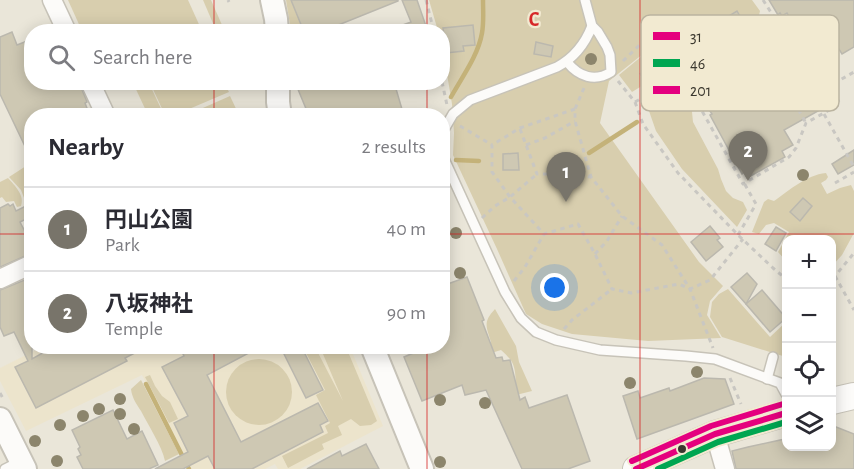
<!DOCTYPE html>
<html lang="en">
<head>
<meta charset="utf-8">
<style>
  body { margin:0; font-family:"Alegreya Sans","Noto Sans JP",sans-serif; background:#f7f7f7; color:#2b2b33 }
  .controls { position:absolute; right:18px; bottom:18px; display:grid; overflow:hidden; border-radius:12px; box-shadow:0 3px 15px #0003 }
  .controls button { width:54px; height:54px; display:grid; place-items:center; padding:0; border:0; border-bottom:2px solid #e1e1e2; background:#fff; color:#2b2b33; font:30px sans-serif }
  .you { position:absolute; left:555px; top:288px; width:21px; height:21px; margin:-15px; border:4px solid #fff; border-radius:50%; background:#1a73e8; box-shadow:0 0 0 9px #1a73e833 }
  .badge { display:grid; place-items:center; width:39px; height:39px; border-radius:50%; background:#78746a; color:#fff; font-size:20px; font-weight:700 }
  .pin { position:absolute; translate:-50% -50px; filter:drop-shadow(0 2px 3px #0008) }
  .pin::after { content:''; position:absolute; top:32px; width:21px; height:18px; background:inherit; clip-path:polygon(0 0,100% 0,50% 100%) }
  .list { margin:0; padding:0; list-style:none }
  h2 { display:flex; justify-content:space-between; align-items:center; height:78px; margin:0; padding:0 24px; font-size:26px }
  h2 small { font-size:20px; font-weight:400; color:#7c7c81 }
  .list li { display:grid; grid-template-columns:39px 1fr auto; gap:18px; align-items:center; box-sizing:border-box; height:84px; padding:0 24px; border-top:2px solid #e1e1e2 }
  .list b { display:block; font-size:22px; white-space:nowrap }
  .list p { margin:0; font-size:20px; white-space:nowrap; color:#7c7c81 }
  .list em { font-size:20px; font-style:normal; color:#7c7c81 }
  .icon { flex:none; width:33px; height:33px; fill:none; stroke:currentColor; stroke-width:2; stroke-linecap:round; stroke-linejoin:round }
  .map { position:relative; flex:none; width:854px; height:469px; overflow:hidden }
  .search { position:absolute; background:#fff; box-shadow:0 3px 15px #0003; left:24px; top:24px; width:426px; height:66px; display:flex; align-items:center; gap:15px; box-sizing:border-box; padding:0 21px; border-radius:24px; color:#7c7c81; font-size:22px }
  .panel { position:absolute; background:#fff; box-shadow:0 3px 15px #0003; left:24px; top:108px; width:426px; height:246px; border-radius:24px }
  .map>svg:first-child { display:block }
</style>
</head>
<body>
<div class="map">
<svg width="854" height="469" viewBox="0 0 854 469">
  <rect width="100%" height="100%" fill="#eae6d9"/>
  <polygon fill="#ece4cc" points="42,347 350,347 383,426 300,469 278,469 275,464 265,469 192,469 142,375 26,431 0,381 0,368"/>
  <g fill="#d8ceae">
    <polygon points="68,0 188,0 202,31 82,31"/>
    <polygon points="203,0 211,0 222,25 215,28"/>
    <polygon points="286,0 291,0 304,31 291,31"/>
    <path d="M429 0H752L760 11 758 19 749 26 741 15 730 23 719 20 704 29 711 41 692 52 685 44C670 55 654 64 639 74L645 84 632 92 619 75 677 27 609 81 600 123 699 262 723 286 710 301 707 315 721 338 648 341 572 334 542 324 526 314 497 249 453 155 454 133 452 104 443 50 442 32 438 31Z"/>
    <polygon points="133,83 149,83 164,115 148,115"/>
    <polygon points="150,83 224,83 229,92 175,115 165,115"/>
    <polygon points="676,86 684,87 691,93 694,103 692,112 693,122 718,169 721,179 726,191 733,198 743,202 747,210 737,227 682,169 656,131 649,111 652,99"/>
    <polygon points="230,96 239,115 187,115"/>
    <polygon points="26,166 31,175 32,200 26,203 21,190 9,177"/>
    <path d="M826 173 828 177 826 180 821 183 827 194 840 188 851 185 854 191V233L842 255 832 266V240H786V261L778 252 789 232 774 223 766 225 759 234 752 232 764 202 768 199 774 201C790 190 806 175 826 173Z"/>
    <path d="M8 178C15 186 25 195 21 206L17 207 14 201 6 202 2 197 0 198V182Z"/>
    <polygon points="728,289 770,337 786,322 786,357 722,337 710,317 712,302 719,294"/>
    <path d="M495 309 516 346 519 362 532 391 516 395C515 383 518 366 508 357 506 354 503 352 501 350L459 363 466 351 491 342C486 326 483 322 495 309Z"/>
    <polygon points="303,347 315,347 343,401 320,347 346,347 377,421 371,425 360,426 351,419 338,426 342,435 322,444 324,449 288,468 282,456 328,433 325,426 330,423 316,395 325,390"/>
    <circle cx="259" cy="392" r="33"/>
    <polygon points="150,375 155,386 162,396 170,402 178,419 169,423 145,377"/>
    <path d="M141 380 179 454 165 461C162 446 148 425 141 411 136 403 132 398 131 389Z"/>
  </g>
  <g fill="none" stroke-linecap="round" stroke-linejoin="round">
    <g stroke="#c4b279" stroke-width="4.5">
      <path d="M451 97C462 77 478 56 482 33 484 22 483 11 483 0"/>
      <polyline points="589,153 637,122"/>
      <polyline points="456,160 479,161"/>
      <polyline points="146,384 189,469"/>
    </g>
  </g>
  <g fill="#cec8b3" stroke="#bbb8ae" stroke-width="1.5">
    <polygon points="291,0 398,0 398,1 321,32 304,32"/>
    <polygon points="402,0 417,0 428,32 389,32 389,30 411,22"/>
    <polygon points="769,0 854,0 854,47 842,54 827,30 805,43 787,13 782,16 780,13 778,15"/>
    <polygon points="737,11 745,25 714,44 706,30"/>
    <polygon points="473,25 475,45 463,46 464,51 446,53 443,28"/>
    <polygon points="12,32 17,45 32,39 32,82 79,82 87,102 85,103 90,116 32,116 32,161 0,94 0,37"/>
    <polygon points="536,42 553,46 551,57 534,54"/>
    <polygon points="659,61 666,73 647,85 640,74"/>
    <polygon points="818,74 834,102 784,130 793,145 782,151 785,157 747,178 744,172 742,174 710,115 712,114 708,108 716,104 705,84 722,75 733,95 753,84 756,90 760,87 768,102"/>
    <polygon points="295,82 394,82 404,116 383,116 381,110 364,116 309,116"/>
    <polygon points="854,150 854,165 838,174 832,164"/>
    <polygon points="518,153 519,170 503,170 503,154"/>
    <polygon points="803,198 812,206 800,221 790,212"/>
    <polygon points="32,203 32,216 20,222 32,245 32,253 0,267 0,208 8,204 10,206 13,204 16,211"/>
    <polygon points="710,226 720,238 717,240 723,247 706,261 691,242"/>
    <polygon points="776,227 786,233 776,251 765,244"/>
    <polygon points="747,273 757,284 746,304 731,287"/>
    <polygon points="32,277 32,359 55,346 148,346 125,358 127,361 36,408 15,367 28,361 14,332 4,336 0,327 0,290"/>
    <polygon points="467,277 484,320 482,321 496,358 502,357 503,361 510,360 520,400 525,397 529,408 567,395 590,461 568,469 522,469 486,390 465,395 462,385 422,401 404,357 430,346 442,346 442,342 446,341 442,333 442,286"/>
    <polygon points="762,290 786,318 770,332 746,304"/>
    <polygon points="179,346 262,346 207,375 241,442 318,403 328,421 320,425 323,432 252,469 215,469 208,456 183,469 155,469 188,452 174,423 188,416 162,367 184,356"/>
    <polygon points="280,346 301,346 323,390 306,398"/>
    <polygon points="704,378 725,379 734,404 637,439 623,396 638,391 640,398 669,388 670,391"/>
    <polygon points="113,410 127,439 142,431 158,465 149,469 83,469 77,457 81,455 78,449 80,447 72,430"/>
    <polygon points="831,425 854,434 854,469 736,469 732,451 748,447 785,439 786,447 831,447"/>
    <polygon points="366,444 379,469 307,469 340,451 342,456"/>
  </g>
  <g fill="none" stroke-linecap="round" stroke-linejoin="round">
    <g stroke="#c7c3b8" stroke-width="12">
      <g id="service">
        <path d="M567 62C579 77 595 82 611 72L610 55 607 47 598 32 592 26 585 0"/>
        <path d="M442 133 453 114 470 100 557 67C574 58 585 44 592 26"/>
        <polyline points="442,153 445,161 505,292 521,318 536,332 556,340 600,350 686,356 715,359 780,383 786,394"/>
        <polyline points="767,379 773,357"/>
        <polyline points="5,469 21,461"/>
      </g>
    </g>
    <g stroke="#c7c3b8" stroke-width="21">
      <g id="minor">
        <polyline points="52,0 67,32"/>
        <polyline points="90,82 106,116"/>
        <polyline points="0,279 32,264"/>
        <polyline points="715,434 725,469"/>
      </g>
    </g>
    <g stroke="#c7c3b8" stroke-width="26">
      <g id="tertiary">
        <polyline points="272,0 276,19 277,32"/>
        <polyline points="278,82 278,102 280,116"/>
        <polyline points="372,346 422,469"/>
        <polyline points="0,419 25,469"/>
      </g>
    </g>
    <g stroke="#c7c3b8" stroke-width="28">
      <g id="secondary">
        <polyline points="832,401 854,396"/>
        <polyline points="636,469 715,434 786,413"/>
      </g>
    </g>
    <g stroke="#c9c7c2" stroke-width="3" stroke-dasharray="4.5 4.5" stroke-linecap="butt">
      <polyline points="228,0 229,2"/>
      <polyline points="426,0 434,32"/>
      <polyline points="763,0 774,17 806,74"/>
      <polyline points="747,39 774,86 782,88 785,86"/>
      <polyline points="623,61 651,34"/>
      <polyline points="820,66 825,34 831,30"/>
      <polyline points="690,71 705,97 702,111 743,184 789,157 796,148 806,123 840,104 820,66 785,86 806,123"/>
      <polyline points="618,81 635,102 643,124 678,173 738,235 773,268 786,279"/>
      <polyline points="442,82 447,105"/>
      <polyline points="584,88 575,109 575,121 591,177 622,216 662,245 690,289 713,348"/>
      <polyline points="826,88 854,72"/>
      <polyline points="635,102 777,22"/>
      <polyline points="575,109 520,128 492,145 492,172 510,197 544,234 578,224 595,254 612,289 631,293 679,284 690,289 710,280 743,239"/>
      <polyline points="824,114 854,167"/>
      <polyline points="460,126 492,145"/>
      <polyline points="520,129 537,174 550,174 591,177"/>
      <polyline points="526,145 545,138 575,121"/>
      <polyline points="835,183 854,172"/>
      <polyline points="482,218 495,206 510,197 537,174"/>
      <polyline points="738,235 756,204 744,183"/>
      <polyline points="595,254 607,241 622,216"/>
      <polyline points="835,276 854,310"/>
      <polyline points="832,278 835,276 854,253"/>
      <polyline points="514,281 525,267 544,234"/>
      <polyline points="564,329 572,320 612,289"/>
      <polyline points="730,378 741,404"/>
      <polyline points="0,393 4,400"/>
    </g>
    <use href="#service" stroke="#fcfbf9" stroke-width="9"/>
    <use href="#minor" stroke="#fcfbf9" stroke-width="18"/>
    <use href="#tertiary" stroke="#fcfbf9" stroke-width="22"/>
    <use href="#secondary" stroke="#fcfbf9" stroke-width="26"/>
    <g stroke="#f2ead1" stroke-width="10">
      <polyline id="bus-1" points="636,469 715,434 786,413"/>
    </g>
    <g stroke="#f2ead1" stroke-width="10">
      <polyline id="bus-2" points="658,469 718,442 786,422"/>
    </g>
    <g stroke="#f2ead1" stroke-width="10">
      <polyline id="bus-3" points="632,461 711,426 783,404"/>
    </g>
    <use href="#bus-1" stroke="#e5007d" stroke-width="6"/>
    <use href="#bus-2" stroke="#00a651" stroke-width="6"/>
    <use href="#bus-3" stroke="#e4007f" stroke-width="6"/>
  </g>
  <g fill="#8c856c">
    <circle cx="591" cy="59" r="6"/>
    <circle cx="803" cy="175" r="6"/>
    <circle cx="456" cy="233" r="6"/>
    <circle cx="460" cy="273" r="6"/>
    <circle cx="697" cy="372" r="6"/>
    <circle cx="630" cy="383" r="6"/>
    <circle cx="120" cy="399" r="6"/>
    <circle cx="440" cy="400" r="6"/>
    <circle cx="485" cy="403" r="6"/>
    <circle cx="99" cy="409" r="6"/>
    <circle cx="120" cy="414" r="6"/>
    <circle cx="83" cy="416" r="6"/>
    <circle cx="60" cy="425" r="6"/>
    <circle cx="134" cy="429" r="6"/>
    <circle cx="35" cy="441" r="6"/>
    <circle cx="57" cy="461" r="6"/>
    <circle cx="440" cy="462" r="6"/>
  </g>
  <path fill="none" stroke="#d62828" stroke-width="1.5" stroke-opacity="0.55" d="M214 0V32M427 0V32M640 0V469M214 82V116M427 82V116M0 234H32M442 234H854M214 346V469M427 346V469"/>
  <circle fill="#3a372e" stroke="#f2ead1" stroke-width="2" cx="682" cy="449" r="5"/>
  <rect x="641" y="15" width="198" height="96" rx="9" fill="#f2ead1" stroke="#bbb4a0" stroke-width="1.5"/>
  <rect x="653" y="32" width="27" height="8" fill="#e5007d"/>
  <rect x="653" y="59" width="27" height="8" fill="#00a651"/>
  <rect x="653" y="86" width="27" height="8" fill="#e4007f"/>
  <g font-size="16" fill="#3a372e">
    <text x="690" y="42">31</text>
    <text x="690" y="69">46</text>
    <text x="690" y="96">201</text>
  </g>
  <g font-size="20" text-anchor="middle" font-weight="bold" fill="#d62828" stroke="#f2ead1" stroke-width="4.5" stroke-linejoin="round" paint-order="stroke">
    <text x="534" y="26">C</text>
  </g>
</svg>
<div class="controls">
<button>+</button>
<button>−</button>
<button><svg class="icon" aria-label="locate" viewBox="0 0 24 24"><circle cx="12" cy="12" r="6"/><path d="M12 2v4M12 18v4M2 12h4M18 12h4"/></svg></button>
<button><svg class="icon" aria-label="layers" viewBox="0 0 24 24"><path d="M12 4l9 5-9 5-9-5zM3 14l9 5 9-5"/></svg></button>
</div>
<div class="you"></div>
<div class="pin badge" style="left:566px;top:202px">1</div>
<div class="pin badge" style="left:748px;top:181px">2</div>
<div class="search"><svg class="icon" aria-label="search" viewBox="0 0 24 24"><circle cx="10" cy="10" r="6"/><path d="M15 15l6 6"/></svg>Search here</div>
<section class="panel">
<h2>Nearby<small>2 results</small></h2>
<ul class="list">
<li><span class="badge">1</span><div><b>円山公園</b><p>Park</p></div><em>40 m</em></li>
<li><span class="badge">2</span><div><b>八坂神社</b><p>Temple</p></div><em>90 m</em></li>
</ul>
</section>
</div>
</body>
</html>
